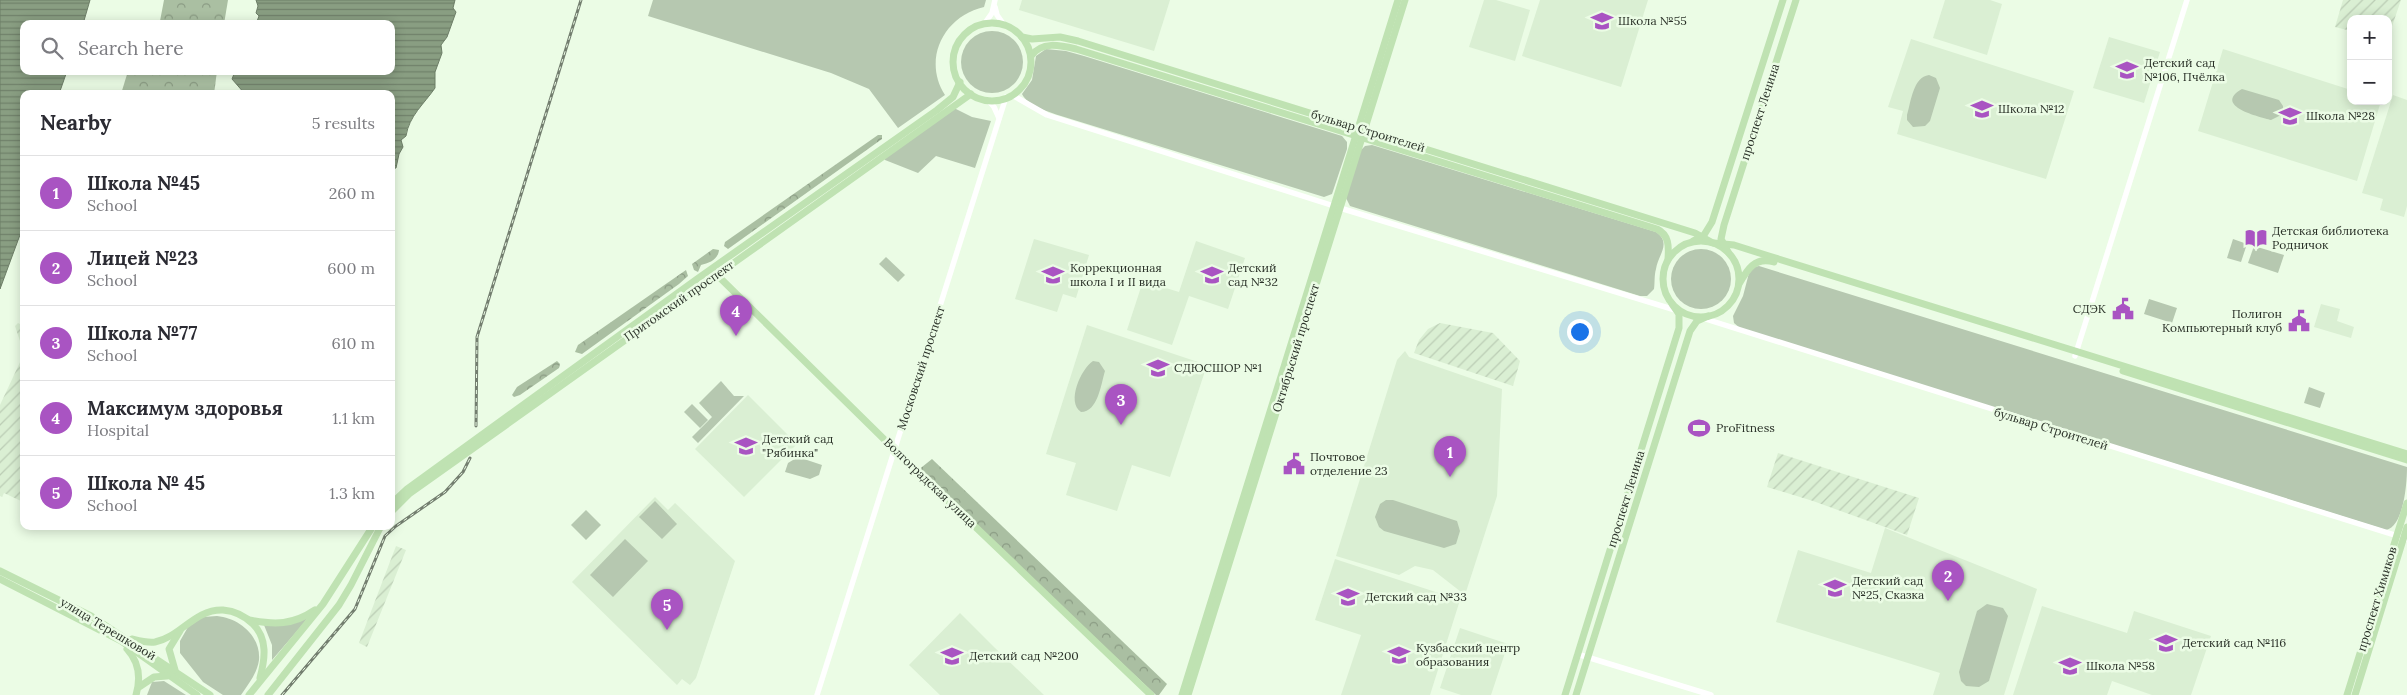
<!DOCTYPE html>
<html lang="en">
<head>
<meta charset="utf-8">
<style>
  body { margin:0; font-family:Lora,serif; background:#f7f7f7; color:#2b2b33 }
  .controls { position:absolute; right:15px; top:15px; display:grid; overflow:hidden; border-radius:10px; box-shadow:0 2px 12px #0003 }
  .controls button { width:45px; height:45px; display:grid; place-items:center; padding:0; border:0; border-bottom:1px solid #e1e1e2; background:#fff; color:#2b2b33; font:25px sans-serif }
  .you { position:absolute; left:1579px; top:331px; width:18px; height:18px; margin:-12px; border:4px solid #fff; border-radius:50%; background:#1a73e8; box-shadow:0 0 0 8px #1a73e833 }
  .badge { display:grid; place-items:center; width:32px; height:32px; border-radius:50%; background:#a954c2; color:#fff; font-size:16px; font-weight:700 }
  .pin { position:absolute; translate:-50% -41px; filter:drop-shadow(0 1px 2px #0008) }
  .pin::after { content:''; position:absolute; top:26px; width:18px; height:15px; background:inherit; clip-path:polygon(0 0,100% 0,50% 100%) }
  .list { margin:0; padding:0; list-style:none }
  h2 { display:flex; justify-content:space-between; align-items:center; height:65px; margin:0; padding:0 20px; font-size:21px }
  h2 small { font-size:16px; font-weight:400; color:#7c7c81 }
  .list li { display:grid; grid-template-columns:32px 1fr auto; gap:15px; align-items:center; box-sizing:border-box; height:75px; padding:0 20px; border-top:1px solid #e1e1e2 }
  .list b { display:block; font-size:19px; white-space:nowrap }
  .list p { margin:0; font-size:16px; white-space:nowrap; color:#7c7c81 }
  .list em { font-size:16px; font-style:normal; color:#7c7c81 }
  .icon { flex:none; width:28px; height:28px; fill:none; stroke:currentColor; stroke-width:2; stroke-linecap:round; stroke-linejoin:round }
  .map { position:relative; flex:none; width:2407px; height:695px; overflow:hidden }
  .search { position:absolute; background:#fff; box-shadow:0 2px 12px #0003; left:20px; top:20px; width:375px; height:55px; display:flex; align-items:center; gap:12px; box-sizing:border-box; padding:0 18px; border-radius:10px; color:#7c7c81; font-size:19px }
  .panel { position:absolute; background:#fff; box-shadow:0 2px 12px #0003; left:20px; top:90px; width:375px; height:440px; border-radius:10px }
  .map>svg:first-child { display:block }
</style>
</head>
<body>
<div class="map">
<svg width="2407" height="695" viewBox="0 0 2407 695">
  <defs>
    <pattern id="industrial-furrows" width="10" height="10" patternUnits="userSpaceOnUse" patternTransform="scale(1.25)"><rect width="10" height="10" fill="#daefd3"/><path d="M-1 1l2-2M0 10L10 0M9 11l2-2" fill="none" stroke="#bbcdb5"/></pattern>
    <pattern id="forest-crowns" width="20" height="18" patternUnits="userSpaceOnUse" patternTransform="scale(1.25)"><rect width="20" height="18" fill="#aabfa2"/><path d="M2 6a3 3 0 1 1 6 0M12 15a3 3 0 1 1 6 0" fill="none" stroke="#8b9c84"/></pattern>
    <pattern id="water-rules" width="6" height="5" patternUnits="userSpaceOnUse" patternTransform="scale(1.25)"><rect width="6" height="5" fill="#899e82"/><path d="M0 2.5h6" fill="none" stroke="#70816a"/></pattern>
  </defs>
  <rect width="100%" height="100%" fill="#ebfce5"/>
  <g fill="#daefd3">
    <polygon points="1022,0 1170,0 1154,51 1019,10"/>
    <polygon points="1484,0 1496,0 1530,10 1515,61 1469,47"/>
    <polygon points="1540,0 1648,0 1621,87 1522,56"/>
    <polygon points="1945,0 1990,0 2002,4 1987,55 1933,38"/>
    <polygon points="2109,37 2160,52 2144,103 2093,88"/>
    <polygon points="1911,39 2074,91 2046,179 1897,134 1903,111 1888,107"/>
    <polygon points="2223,49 2351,90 2351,101 2381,101 2357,181 2198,131"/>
    <polygon points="2393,95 2407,100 2407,206 2404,217 2380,210 2383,199 2362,193"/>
    <polygon points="1034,239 1089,255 1076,298 1063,294 1057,312 1015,299"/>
    <polygon points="1196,241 1245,258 1228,309 1189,296 1172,345 1127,330 1143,281 1179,292"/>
    <polygon points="2321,304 2340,309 2337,321 2354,327 2351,338 2314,327"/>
    <polygon points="1087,325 1207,365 1170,477 1132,465 1117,511 1066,495 1076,463 1046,454"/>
    <polygon points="1405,351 1409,357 1502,389 1497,496 1465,595 1433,570 1415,566 1399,575 1336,556 1397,360"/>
    <polygon points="748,395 797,444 744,497 695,449"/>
    <polygon points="655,497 668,510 675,503 735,561 696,678 690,685 682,679 677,685 572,582"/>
    <polygon points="1885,528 2037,589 2004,695 1933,695 1940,673 1776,622 1798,550 1871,573"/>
    <polygon points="1335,559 1460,600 1430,695 1341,695 1361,635 1315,620"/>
    <polygon points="2042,606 2127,633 2134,611 2211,636 2191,695 2152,695 2112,681 2107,695 2013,695"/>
    <polygon points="960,613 994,647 1044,695 940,695 909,665"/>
    <polygon points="1460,628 1508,644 1491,695 1461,695 1440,688"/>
  </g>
  <g fill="url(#industrial-furrows)">
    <polygon points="2343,0 2401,0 2388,38 2388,19 2351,19 2351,31 2335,27"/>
    <polygon points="18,323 24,326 24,494 21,501 4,493 2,497 0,496 0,405 21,360 21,344 15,326"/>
    <polygon points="1440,323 1493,333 1520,361 1513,386 1414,353 1419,340 1428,329"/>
    <polygon points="1778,453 1919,498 1907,535 1813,501 1767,487"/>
    <polygon points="396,546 406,550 367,647 359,643"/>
  </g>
  <g fill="#b6c8b0">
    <path d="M653 0H986L984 7C944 16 922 59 945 95L898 128 869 89 831 73 648 16Z"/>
    <circle cx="992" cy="62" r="31"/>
    <path d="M1046 49 1066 51 1084 56 1342 136 1347 142V149L1332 194 1324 197 1061 116C1049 112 1028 106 1022 94L1032 80 1036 56Z"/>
    <path d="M1929 75 1936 78 1940 88 1930 121 1925 126 1913 127 1907 120V115C1911 102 1913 77 1929 75Z"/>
    <path d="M2242 89 2279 100 2283 106V114L2271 120C2260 117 2212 106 2242 89Z"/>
    <polygon points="954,108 972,117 991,121 975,168 936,156 918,173 885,160 884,158"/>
    <path d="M1372 145 1656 232C1672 243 1658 255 1656 269 1654 276 1655 283 1654 289L1647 296H1640L1350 206 1346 198 1360 151 1365 146Z"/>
    <polygon points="2233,239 2247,244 2241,262 2227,258"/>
    <polygon points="2254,246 2284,255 2278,273 2248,263"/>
    <circle cx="1701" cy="279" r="30"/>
    <polygon points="886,257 905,275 898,282 879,264"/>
    <path d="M1759 266 2407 467C2407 483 2404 526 2386 530L1740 328 1734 323 1733 316 1743 296 1749 273 1754 267Z"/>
    <polygon points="2149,299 2177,308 2172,323 2144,314"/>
    <path d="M1093 361 1099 362 1105 371C1101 384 1098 412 1081 412 1066 402 1081 369 1093 361Z"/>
    <polygon points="721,381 734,396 744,396 698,443 692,437 712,417 699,403"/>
    <polygon points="2309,387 2325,393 2320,408 2304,403"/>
    <polygon points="692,404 708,420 700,428 684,412"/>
    <polygon points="798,457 822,465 819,475 810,479 785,472 788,463"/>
    <polygon points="1386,500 1393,500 1457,521 1460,531 1456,544 1444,548 1384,531 1379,527 1375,517 1380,504"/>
    <polygon points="655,501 677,524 662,539 639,517"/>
    <polygon points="586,510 601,525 586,540 571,525"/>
    <polygon points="625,539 648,561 613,597 590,575"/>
    <polygon points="1987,604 2003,608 2008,616 1989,681 1979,687 1966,686 1961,681 1959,672 1977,611"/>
    <path d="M217 616C239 618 261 636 259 660 257 674 248 684 241 695H223L203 682 180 653V641L188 627 203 617Z"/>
    <polygon points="308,617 304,623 272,660 272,645 264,625 288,625"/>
    <polygon points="164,681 186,695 147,695 152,682"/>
  </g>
  <g fill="url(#forest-crowns)">
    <polygon points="164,0 228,0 224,24 156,24 160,21"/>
    <polygon points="128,71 217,71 214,94 121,94"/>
    <polygon points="878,135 882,135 882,139 728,249 724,246 725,242"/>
    <path d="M713 249 719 250C718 260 709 263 701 265L698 272 694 270 692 264Z"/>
    <polygon points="686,270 688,276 679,284 582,354 575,352 578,345"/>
    <polygon points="557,361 560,364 559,368 520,395 514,397 512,395 517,387"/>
    <polygon points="932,459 1167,684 1159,695 1156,695 917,471"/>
  </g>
  <g fill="url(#water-rules)" stroke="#6d7e67">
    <polygon points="0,0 90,0 83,24 24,24 24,71 67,71 59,94 24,94 24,224 0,289"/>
    <path d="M256 0H455L453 8 456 12 447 37 441 45 442 53 435 72V88C424 104 409 116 406 136L401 140 403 147 399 154 396 168 391 169V94H245L232 79 234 74 240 72 247 74V71H391V24H256L259 16 256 13 258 6Z"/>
  </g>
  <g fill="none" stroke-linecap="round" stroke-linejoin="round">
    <g stroke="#fff" stroke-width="5.5">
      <polyline points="995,7 997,15 1004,25"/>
      <polyline points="985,23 992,13 995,0"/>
      <polyline points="1012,95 1047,115 1334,206"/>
      <polyline points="988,100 994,107 999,118"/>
      <polyline points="1340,208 1685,313"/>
      <polyline points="1696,316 2407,539"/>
      <polyline points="2075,356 2187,0"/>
      <polyline points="1577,654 1711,695"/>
      <polyline points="817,695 1006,97"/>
    </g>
    <g stroke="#bfe2b2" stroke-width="7">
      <circle cx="992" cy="62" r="39"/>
      <polyline points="1022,37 1032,39 1060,37 1078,41 1695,233 1711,242"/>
      <path d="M1031 56C1042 41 1059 45 1076 49L1657 229C1669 235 1669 246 1668 259"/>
      <circle cx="1701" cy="279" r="38"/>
      <polyline points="1693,241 1704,235 1712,222 1783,0"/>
      <polyline points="1714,243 1734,245 1769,256 2407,454"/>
      <polyline points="1728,252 1721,239 1724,225 1796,0"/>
      <polyline points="715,273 895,450 1151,695"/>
      <path d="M1739 284C1747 270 1755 256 1774 262"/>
      <polyline points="2123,371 2407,460"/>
      <polyline points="391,504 407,489 697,279 937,110 953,97 960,82"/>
      <polyline points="391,512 409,494 971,94"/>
      <polyline points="0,571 91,616 210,695"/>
      <polyline points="0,579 121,641 197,695"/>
      <path d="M249 620C275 625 293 625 315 610"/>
      <path d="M132 639C140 641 147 643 155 642 181 637 194 609 223 610 234 611 245 616 253 624 268 639 265 659 260 678"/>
      <path d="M127 649C139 662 141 678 136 695"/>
      <polyline points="175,670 169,649 180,631"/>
      <polyline points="139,687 154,677 167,676"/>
      <polyline points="249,695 323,604 373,526"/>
      <polyline points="268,695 339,605 351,585 381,526"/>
      <polyline points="1182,695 1398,0"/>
      <polyline points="1188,695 1405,0"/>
      <polyline points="1565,695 1679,328 1679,314 1672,304"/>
      <polyline points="1576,695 1690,331 1697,321 1708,316"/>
      <polyline points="2347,695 2407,503"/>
      <polyline points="2355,695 2407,527"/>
    </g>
    <g stroke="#737e6f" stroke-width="3">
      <g id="rail">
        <polyline points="476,426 477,337 581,0"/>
        <polyline points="282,695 355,609 385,536 396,526 445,492 463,472 470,458"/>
      </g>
    </g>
    <use href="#rail" stroke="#ebfce5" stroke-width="1" stroke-dasharray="4" stroke-linecap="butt"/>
  </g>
  <defs>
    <g id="school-bare" transform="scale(1.725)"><path d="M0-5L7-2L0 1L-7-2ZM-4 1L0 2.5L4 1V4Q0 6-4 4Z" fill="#a954c2" stroke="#ebfce5" stroke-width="2.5" paint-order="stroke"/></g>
    <g id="library-bare" transform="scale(1.725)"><path d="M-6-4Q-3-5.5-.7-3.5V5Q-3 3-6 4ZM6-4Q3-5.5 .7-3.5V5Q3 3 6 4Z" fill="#a954c2" stroke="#ebfce5" stroke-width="2.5" paint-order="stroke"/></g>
    <g id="civic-bare" transform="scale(1.725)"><path d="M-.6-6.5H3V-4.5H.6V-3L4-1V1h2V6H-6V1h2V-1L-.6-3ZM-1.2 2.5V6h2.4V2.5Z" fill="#a954c2" stroke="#ebfce5" stroke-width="2.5" paint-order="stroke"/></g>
    <g id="stadium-bare" transform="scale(1.725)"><path d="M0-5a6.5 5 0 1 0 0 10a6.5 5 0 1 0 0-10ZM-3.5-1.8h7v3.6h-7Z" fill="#a954c2" stroke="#ebfce5" stroke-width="2.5" paint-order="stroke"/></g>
  </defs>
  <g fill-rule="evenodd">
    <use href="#school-bare" x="1602" y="21"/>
    <use href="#school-bare" x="2127" y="70"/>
    <use href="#school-bare" x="1982" y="109"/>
    <use href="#school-bare" x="2290" y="116"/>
    <use href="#library-bare" x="2256" y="238"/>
    <use href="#school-bare" x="1053" y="275"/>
    <use href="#school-bare" x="1212" y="275"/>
    <use href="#civic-bare" x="2123" y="309"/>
    <use href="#civic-bare" x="2299" y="321"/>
    <use href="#school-bare" x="1158" y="368"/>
    <use href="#stadium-bare" x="1699" y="428"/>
    <use href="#school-bare" x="746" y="446"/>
    <use href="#civic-bare" x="1294" y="464"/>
    <use href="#school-bare" x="1835" y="588"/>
    <use href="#school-bare" x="1348" y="597"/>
    <use href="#school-bare" x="2166" y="643"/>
    <use href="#school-bare" x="1399" y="655"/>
    <use href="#school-bare" x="952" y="656"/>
    <use href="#school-bare" x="2070" y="666"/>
  </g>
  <g text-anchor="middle" stroke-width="5" stroke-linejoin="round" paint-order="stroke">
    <g font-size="12" fill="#2b3229" stroke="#ebfce5" text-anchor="start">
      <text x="1618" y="25">Школа №55</text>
      <text x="2144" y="67">Детский сад<tspan x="2144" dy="14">№106, Пчёлка</tspan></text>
      <text x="1998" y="113">Школа №12</text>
      <text x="2306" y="120">Школа №28</text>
      <text x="2272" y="235">Детская библиотека<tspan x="2272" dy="14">Родничок</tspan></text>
      <text x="1070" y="272">Коррекционная<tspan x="1070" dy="14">школа I и II вида</tspan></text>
      <text x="1228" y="272">Детский<tspan x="1228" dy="14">сад №32</tspan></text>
      <text x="2106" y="313" text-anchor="end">СДЭК</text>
      <text x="2282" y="318" text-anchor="end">Полигон<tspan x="2282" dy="14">Компьютерный клуб</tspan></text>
      <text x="1174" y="372">СДЮСШОР №1</text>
      <text x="1716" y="432">ProFitness</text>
      <text x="762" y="443">Детский сад<tspan x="762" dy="14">"Рябинка"</tspan></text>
      <text x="1310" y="461">Почтовое<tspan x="1310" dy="14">отделение 23</tspan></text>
      <text x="1852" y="585">Детский сад<tspan x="1852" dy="14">№25, Сказка</tspan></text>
      <text x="1365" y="601">Детский сад №33</text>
      <text x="2182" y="647">Детский сад №116</text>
      <text x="1416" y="652">Кузбасский центр<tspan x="1416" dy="14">образования</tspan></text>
      <text x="969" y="660">Детский сад №200</text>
      <text x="2086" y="670">Школа №58</text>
    </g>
    <g font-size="12" fill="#2b3229" stroke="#ebfce5">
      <text transform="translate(1760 112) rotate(-72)" y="4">проспект Ленина</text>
      <text transform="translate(1368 131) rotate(17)" y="4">бульвар Строителей</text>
      <text transform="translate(679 301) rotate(-35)" y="4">Притомский проспект</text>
      <text transform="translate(1296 348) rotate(-73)" y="4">Октябрьский проспект</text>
      <text transform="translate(921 368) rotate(-72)" y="4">Московский проспект</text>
      <text transform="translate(2051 429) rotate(17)" y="4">бульвар Строителей</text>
      <text transform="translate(930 483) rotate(44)" y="4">Волгоградская улица</text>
      <text transform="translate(1626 499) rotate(-73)" y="4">проспект Ленина</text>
      <text transform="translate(2377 599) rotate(-73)" y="4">проспект Химиков</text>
      <text transform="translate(108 629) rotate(31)" y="4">улица Терешковой</text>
    </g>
  </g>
</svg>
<div class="controls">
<button>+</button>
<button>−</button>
</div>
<div class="you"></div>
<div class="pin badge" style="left:1450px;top:477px">1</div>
<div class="pin badge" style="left:1948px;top:601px">2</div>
<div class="pin badge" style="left:1121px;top:425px">3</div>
<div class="pin badge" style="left:736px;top:336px">4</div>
<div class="pin badge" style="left:667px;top:630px">5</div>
<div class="search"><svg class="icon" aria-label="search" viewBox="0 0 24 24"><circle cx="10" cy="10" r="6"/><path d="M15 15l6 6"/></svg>Search here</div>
<section class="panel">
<h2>Nearby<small>5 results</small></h2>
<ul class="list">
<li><span class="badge">1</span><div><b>Школа №45</b><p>School</p></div><em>260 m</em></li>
<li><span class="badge">2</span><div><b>Лицей №23</b><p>School</p></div><em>600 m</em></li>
<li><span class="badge">3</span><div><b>Школа №77</b><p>School</p></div><em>610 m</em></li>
<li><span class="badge">4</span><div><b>Максимум здоровья</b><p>Hospital</p></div><em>1.1 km</em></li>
<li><span class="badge">5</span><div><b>Школа № 45</b><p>School</p></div><em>1.3 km</em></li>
</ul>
</section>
</div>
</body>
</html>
